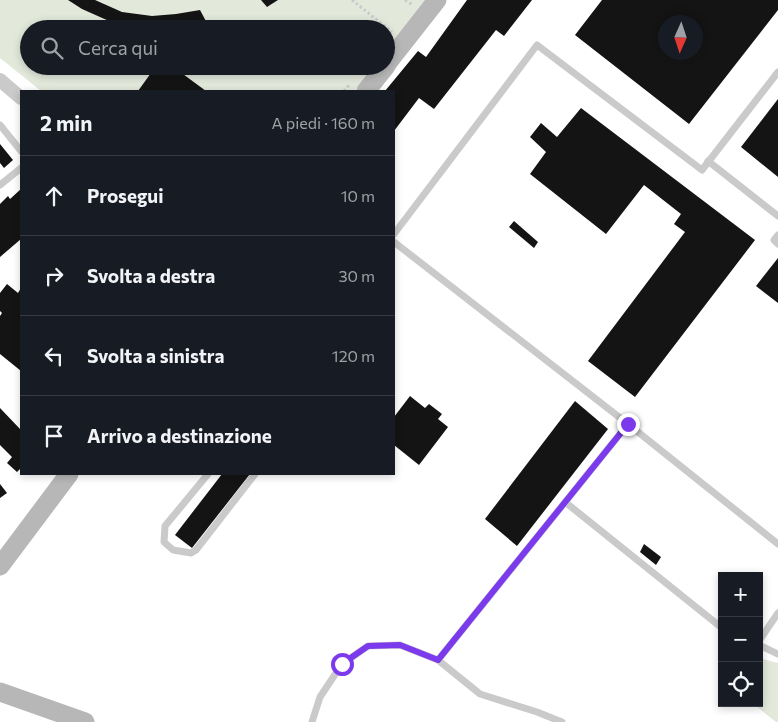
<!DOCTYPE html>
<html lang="it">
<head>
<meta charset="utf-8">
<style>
  body { margin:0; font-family:Commissioner,sans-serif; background:#20242c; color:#f1f3f6 }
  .controls { position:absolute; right:15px; bottom:15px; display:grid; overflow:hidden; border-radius:0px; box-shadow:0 2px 8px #0003 }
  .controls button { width:45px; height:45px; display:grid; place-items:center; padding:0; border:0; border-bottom:1px solid #363941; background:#171b24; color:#f1f3f6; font:25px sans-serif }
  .compass { position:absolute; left:658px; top:15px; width:45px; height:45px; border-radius:50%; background:#171b24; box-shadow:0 2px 8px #0003; rotate:183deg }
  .stop { position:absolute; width:15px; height:15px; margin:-11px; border:4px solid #7c3aed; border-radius:50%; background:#fff }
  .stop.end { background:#7c3aed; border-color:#fff; box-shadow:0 1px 5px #0008 }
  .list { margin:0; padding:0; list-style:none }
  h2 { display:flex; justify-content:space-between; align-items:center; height:65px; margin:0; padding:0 20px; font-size:21px }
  h2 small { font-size:16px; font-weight:400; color:#9ea1a6 }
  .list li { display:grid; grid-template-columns:32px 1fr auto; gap:15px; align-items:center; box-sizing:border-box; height:80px; padding:0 20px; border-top:1px solid #363941 }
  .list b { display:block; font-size:19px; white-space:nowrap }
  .list em { font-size:16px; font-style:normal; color:#9ea1a6 }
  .icon { flex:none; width:28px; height:28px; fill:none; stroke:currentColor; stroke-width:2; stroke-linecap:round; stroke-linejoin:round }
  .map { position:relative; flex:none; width:778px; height:722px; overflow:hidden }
  .search { position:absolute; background:#171b24; box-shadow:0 2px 8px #0003; left:20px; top:20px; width:375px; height:55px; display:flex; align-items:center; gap:12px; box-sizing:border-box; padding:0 18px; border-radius:28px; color:#9ea1a6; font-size:19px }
  .panel { position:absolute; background:#171b24; box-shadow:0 2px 8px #0003; left:20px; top:90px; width:375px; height:385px; border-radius:0px }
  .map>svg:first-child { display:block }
</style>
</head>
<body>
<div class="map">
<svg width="778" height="722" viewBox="0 0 778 722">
  <rect width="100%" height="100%" fill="#fff"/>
  <g fill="#e2e9db">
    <polygon points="0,0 425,0 386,50 386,29 29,29 29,66 374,66 355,91 41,91 0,58"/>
    <polygon points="759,658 778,663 778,722 776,722 752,703 759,703"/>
  </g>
  <g fill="#141414" fill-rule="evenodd">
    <polygon points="68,0 95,0 122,12 152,16 176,14 200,10 208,25 186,29 141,29 109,21 82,9"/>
    <polygon points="261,0 278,0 267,7"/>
    <polygon points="467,0 532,0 504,36 496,30 434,109 419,98 394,131 394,91 385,91 418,51 426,57"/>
    <path d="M602 0H778V10L689 124 575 35ZM666 22H696V52H666Z"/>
    <polygon points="156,66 172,66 206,91 138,91"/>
    <polygon points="778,99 778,177 741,147"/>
    <polygon points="581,108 755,240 635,397 588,361 685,232 674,224 681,214 644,185 606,234 530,174 546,152 530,137 541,123 557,137"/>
    <polygon points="0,144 13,160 4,168 0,163"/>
    <polygon points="21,189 21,239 0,257 0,204 8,196 10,199"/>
    <polygon points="514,221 538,242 534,248 509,227"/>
    <polygon points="778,258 778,303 756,286"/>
    <polygon points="7,284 18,293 21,288 21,371 0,354 0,316 2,313 0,311 0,293"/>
    <polygon points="410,396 425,408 429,404 442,414 438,419 448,427 419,465 394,445 394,417"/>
    <polygon points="575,401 608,429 517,546 485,519"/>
    <polygon points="0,408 20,429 21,428 21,468 17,472 7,463 12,457 0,445"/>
    <polygon points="222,474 250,474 192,548 175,535"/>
    <polygon points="0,484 7,493 0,498"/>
    <polygon points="644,544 661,557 656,565 640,552"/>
  </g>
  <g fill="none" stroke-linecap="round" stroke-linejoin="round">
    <g stroke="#cacaca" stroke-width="3" stroke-dasharray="2.5 2.5" stroke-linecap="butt">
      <polyline points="352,0 392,32"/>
      <polyline points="405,0 413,5"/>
      <polyline points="344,91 350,84"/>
    </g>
    <g stroke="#cacaca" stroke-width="7">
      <polyline points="0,125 21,151"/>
      <polyline points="708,161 778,216"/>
      <polyline points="0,185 21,168"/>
      <polyline points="394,234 537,45 702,170 778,72"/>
      <polyline points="778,235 774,240 778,244"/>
      <polyline points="394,242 628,424 778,544"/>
      <polyline points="208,474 165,526 164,542 173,550 191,553 196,550 255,474"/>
      <polyline points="565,502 722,628"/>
      <polyline points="759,641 778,613"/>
      <polyline points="759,645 778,654"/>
      <polyline points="438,660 480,694 537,712 562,722"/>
      <polyline points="312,722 320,697 342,664 368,646 400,645 438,660 628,424"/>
    </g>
    <polyline stroke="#cacaca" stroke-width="14" points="0,80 21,98"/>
    <g stroke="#b7b7b7" stroke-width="19">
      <polyline points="386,65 437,0"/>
      <polyline points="366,91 386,66"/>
      <polyline points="0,566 69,474"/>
      <polyline points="0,692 85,722"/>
    </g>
  </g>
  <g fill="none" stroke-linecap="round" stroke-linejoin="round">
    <polyline stroke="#7c3aed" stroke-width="6" points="342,664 368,646 400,645 438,660 628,424"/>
  </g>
</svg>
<div class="controls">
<button>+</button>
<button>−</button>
<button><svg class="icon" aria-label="locate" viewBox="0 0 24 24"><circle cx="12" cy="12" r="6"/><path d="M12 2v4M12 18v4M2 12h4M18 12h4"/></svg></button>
</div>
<svg class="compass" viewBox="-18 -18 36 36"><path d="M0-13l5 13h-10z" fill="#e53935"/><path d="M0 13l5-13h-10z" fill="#9ea1a6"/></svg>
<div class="stop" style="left:342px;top:664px"></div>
<div class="stop end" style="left:628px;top:424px"></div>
<div class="search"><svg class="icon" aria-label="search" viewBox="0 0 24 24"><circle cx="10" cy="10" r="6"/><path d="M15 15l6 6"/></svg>Cerca qui</div>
<section class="panel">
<h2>2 min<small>A piedi · 160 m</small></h2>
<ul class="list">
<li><svg class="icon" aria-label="ahead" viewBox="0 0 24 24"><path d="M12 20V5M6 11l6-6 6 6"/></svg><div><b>Prosegui</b></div><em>10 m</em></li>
<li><svg class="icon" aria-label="right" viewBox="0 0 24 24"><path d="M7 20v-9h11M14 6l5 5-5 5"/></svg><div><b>Svolta a destra</b></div><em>30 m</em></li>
<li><svg class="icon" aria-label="left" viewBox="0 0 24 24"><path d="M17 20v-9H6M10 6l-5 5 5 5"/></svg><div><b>Svolta a sinistra</b></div><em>120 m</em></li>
<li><svg class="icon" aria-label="arrive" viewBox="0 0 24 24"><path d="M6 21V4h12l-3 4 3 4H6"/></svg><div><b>Arrivo a destinazione</b></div></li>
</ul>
</section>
</div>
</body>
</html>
